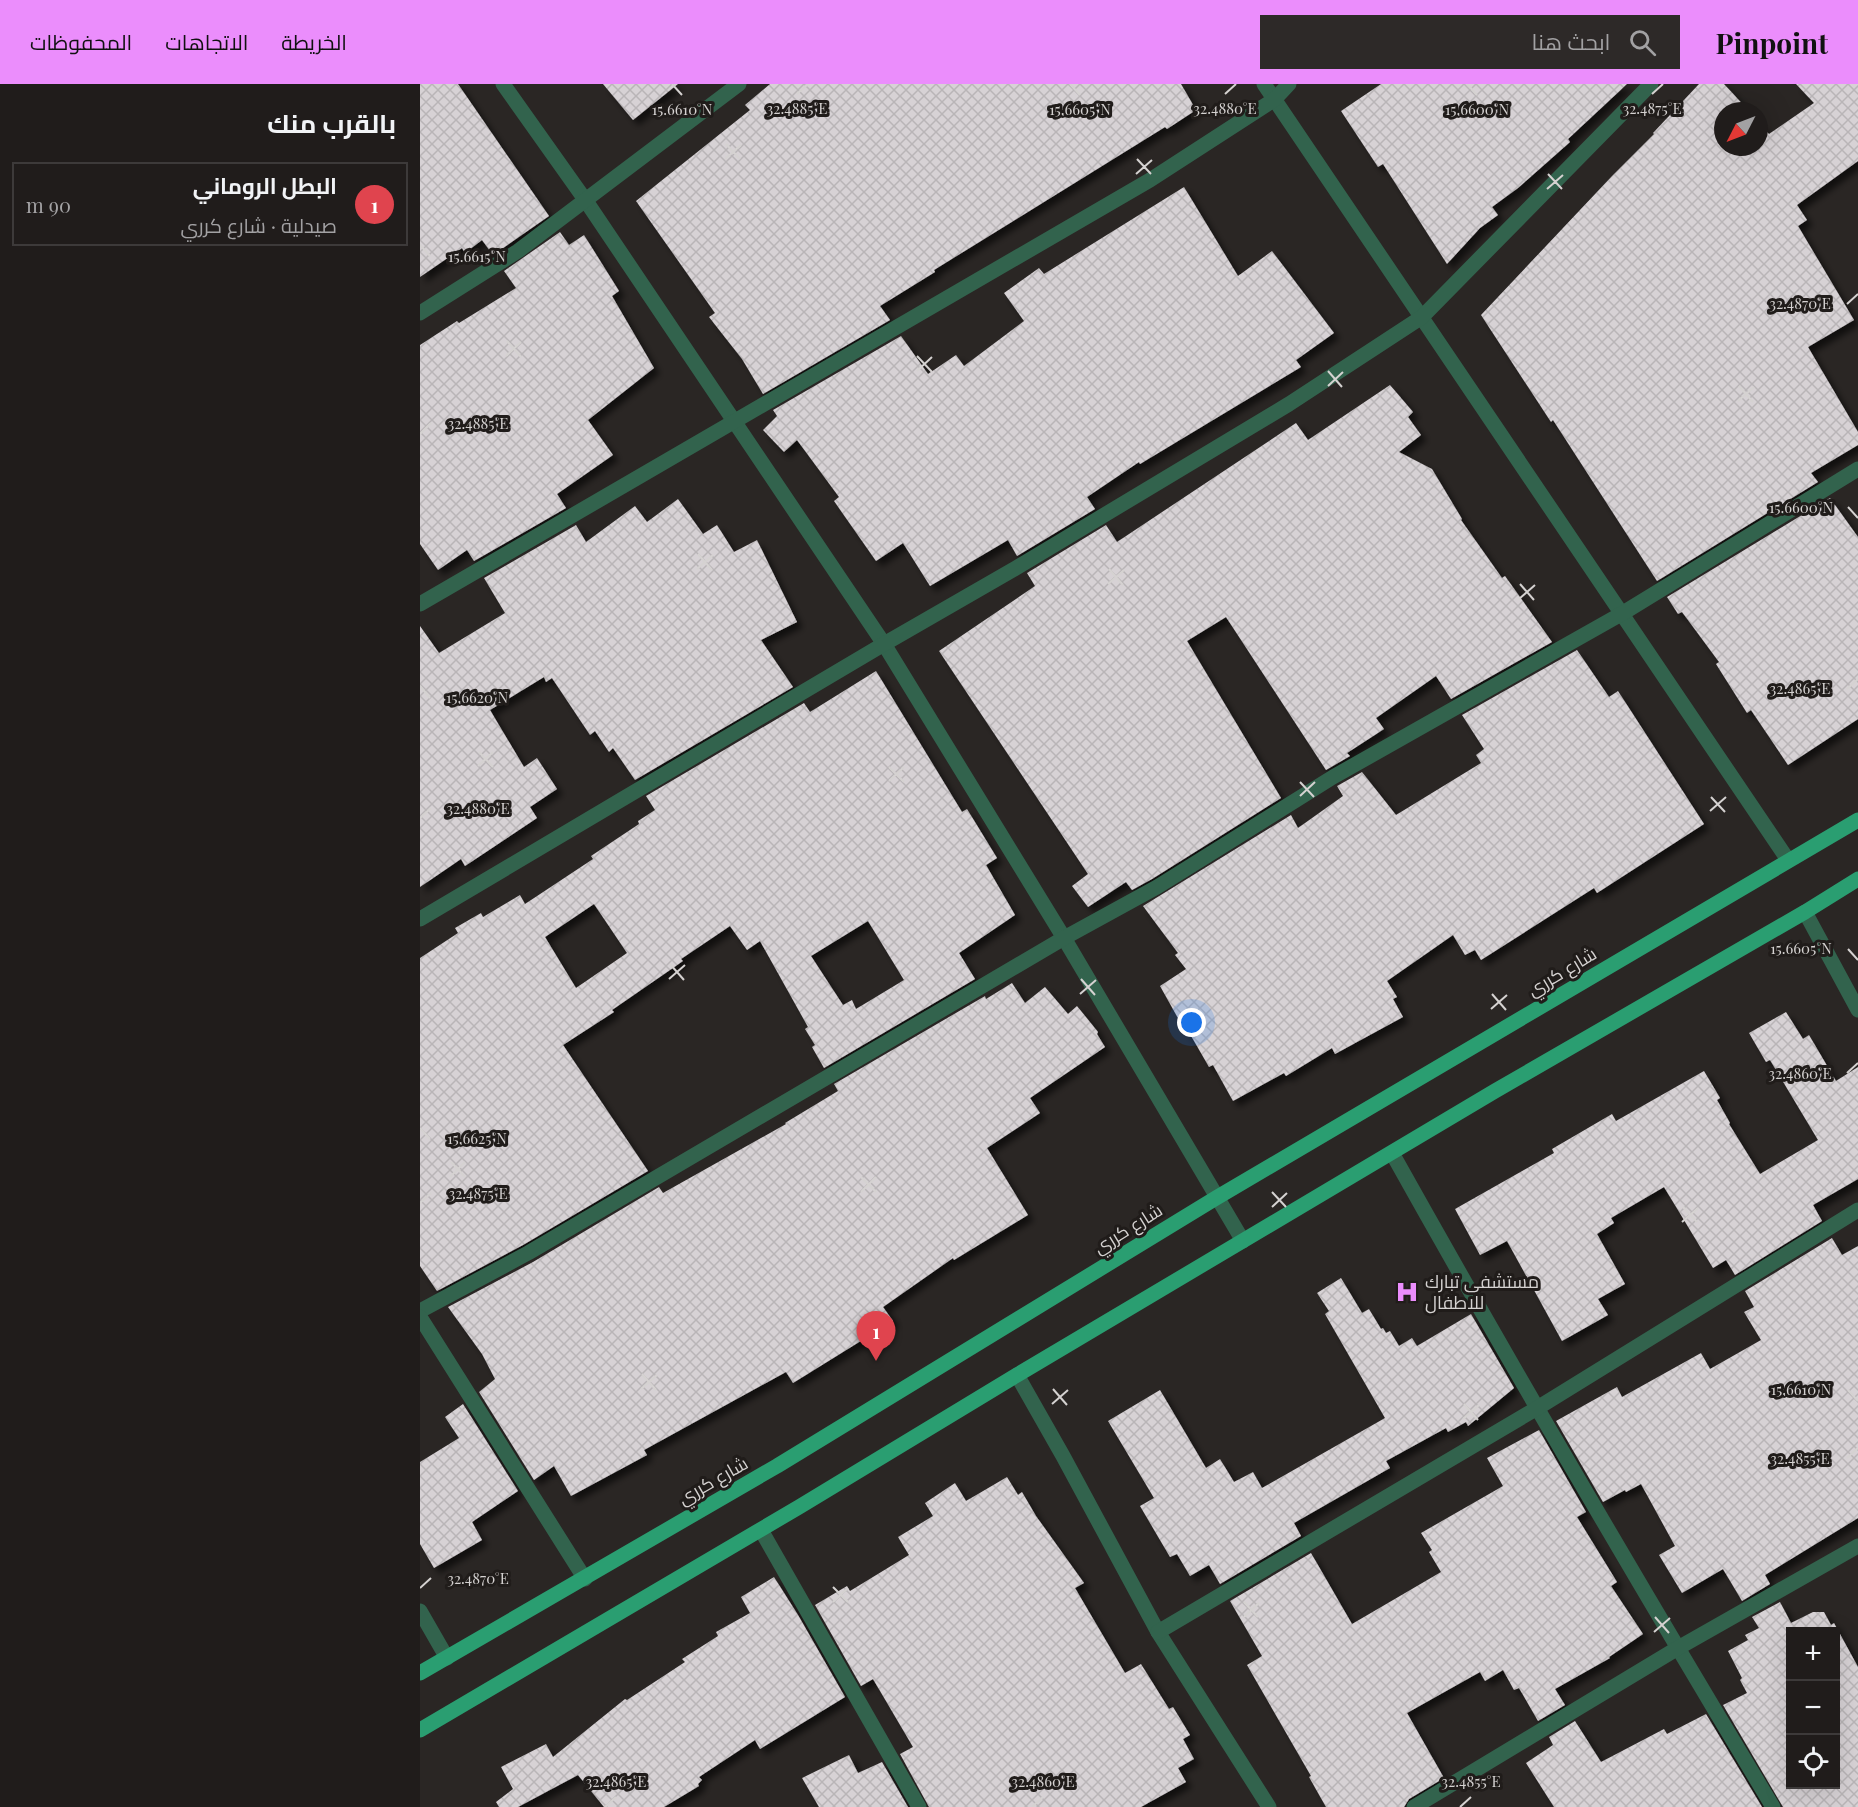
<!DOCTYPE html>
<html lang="ar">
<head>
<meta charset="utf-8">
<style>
  body { margin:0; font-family:"Playfair Display",Cairo,serif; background:#2d2928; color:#f1f3f6; direction:rtl }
  .controls { position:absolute; right:18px; bottom:18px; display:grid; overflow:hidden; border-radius:0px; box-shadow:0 6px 24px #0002 }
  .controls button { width:54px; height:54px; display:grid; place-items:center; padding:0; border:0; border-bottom:2px solid #3d3a3a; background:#201c1b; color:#f1f3f6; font:30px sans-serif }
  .compass { position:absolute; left:1294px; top:18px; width:54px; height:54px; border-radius:50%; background:#201c1b; box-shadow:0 6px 24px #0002; rotate:228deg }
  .you { position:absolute; left:772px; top:939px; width:21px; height:21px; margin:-15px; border:4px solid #fff; border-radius:50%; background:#1a73e8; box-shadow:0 0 0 9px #1a73e833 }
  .badge { display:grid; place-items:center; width:39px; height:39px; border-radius:50%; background:#eb8dfc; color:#fff; font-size:20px; font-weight:700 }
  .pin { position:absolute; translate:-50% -50px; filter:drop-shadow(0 2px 3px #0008) }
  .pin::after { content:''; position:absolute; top:32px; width:21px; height:18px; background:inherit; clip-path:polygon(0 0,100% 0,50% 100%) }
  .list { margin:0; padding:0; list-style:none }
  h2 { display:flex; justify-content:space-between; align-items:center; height:78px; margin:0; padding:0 24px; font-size:26px }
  h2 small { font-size:20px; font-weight:400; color:#a2a1a3 }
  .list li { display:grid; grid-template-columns:39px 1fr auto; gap:18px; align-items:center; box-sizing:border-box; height:84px; margin:0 12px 12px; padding:0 12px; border:2px solid #3d3a3a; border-radius:0px }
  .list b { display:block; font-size:22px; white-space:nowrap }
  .list p { margin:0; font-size:20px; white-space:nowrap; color:#a2a1a3 }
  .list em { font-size:20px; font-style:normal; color:#a2a1a3 }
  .icon { flex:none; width:33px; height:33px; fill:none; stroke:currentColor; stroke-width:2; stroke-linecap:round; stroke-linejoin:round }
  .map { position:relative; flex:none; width:1438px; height:1723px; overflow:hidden; direction:ltr }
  header { display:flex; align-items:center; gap:36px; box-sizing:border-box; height:84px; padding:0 30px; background:#eb8dfc; color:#111 }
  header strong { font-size:28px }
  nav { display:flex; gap:33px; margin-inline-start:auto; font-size:21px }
  .search { width:420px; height:54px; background:#2d2928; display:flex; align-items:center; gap:15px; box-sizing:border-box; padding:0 21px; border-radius:0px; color:#a2a1a3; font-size:22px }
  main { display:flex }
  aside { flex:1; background:#201c1b }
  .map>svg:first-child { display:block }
</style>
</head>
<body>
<header>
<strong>Pinpoint</strong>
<div class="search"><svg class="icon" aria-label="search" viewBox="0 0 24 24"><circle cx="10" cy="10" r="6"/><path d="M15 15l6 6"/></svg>ابحث هنا</div>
<nav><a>الخريطة</a><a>الاتجاهات</a><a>المحفوظات</a></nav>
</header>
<main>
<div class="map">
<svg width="1438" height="1723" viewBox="0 0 1438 1723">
  <defs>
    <pattern id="building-cross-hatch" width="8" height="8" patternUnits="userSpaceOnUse" patternTransform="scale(1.5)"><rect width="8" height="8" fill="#d7d2d5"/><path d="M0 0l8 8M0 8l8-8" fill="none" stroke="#b9b5b7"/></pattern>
    <filter id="shadow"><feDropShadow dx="5.5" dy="5.5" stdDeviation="3" flood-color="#0009"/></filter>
  </defs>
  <rect width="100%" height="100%" fill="#2a2624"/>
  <g fill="url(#building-cross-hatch)" fill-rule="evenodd" filter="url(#shadow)">
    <polygon points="0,0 38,0 129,132 73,171 62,156 45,169 42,164 0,193"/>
    <polygon points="183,0 258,0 213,36"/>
    <polygon points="350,0 761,0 776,26 747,45 745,43 514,186 515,188 460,222 470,236 343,310 322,275 289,233 295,229 216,117 330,26 325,21"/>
    <polygon points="961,0 1207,0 1148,55 1150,58 1098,104 1072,123 1078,131 1060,144 1027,180 963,80 958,83 921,27"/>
    <polygon points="1279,0 1304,0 1329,27 1303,27 1303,63 1339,63 1339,39 1349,50 1394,19 1376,0 1438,0 1438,77 1377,121 1387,136 1378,142 1434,236 1388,263 1438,348 1438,361 1391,389 1398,398 1237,497 1133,336 1131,338 1061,231 1192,92 1234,50 1233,49"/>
    <polygon points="764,103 818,192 852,167 914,249 876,276 881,283 720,380 719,378 667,413 675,425 597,472 588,456 510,502 483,459 456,477 414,417 419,413 377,356 364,368 343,346 357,332 353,326 481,252 508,290 536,271 544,282 604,237 584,209 619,184 624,190"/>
    <polygon points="140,148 149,161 164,151 199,207 192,212 234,284 168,336 193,371 137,410 146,424 54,477 47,466 18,486 0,460 0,261 37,237 39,239 96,204 84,187"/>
    <polygon points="970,301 993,328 988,333 1001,351 979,368 1012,385 1042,435 1041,436 1082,494 1085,492 1132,558 1031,615 1016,592 956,634 964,645 927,669 930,672 906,686 806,533 767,557 861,714 732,795 712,806 706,798 668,823 652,802 668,790 519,567 615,502 607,489 686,441 697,458 876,339 888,356"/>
    <polygon points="1410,414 1438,453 1438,635 1368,681 1331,626 1327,629 1296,580 1299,578 1262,528 1258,530 1247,513"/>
    <polygon points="258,415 283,450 297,441 314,468 337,456 377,538 341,556 373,603 215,696 193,664 189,668 175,647 170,651 132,594 126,598 124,593 70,626 104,683 117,674 137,705 110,723 117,734 45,782 41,775 0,803 0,542 19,569 85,529 64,494 156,441 166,458 215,422 227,438"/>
    <polygon points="1157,566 1189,613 1198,607 1284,740 1177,809 1174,804 1061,876 1055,866 1045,871 1033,851 967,897 977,913 973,915 983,933 915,970 912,964 866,992 864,989 813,1017 793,981 789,983 770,950 768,952 740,902 766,885 755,871 758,869 723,822 871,731 878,744 923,712 917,702 942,688 976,731 1061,679 1056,671 1064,665 1042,631"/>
    <path d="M456 587 542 728 547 725 577 774 566 781 595 831 539 869 555 895 404 984 392 963 395 961 385 945 388 943 340 857 327 866 310 842 261 875 263 877 192 926 194 928 143 961 228 1087 103 1161 17 1207 0 1182V874L38 849 35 844 61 829 63 833 100 811 105 820 173 775 171 772 219 740 218 737 235 726 226 712 384 619 390 628ZM174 820 207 869 156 904 125 853ZM448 837 484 896 436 925 432 916 423 921 391 872Z"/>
    <polygon points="592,899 605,919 625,903 648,930 657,922 678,948 677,950 685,963 610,1014 620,1029 567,1064 608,1131 534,1176 533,1174 463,1223 473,1237 373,1299 366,1288 224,1366 227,1371 151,1412 134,1382 114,1396 59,1308 75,1295 62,1270 28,1223 113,1178 239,1103 243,1109 366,1040 365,1039 418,1007 414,1000 565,912 566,915"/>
    <polygon points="1366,928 1383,955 1389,951 1416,997 1438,983 1438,1095 1393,1121 1402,1137 1315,1191 1306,1176 1293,1184 1244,1103 1191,1134 1194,1139 1177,1150 1205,1200 1178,1215 1188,1231 1142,1257 1087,1157 1060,1171 1035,1125 1134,1069 1132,1065 1192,1030 1196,1037 1284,987 1300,1014 1297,1016 1310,1039 1309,1040 1340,1090 1398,1056 1350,976 1346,978 1329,949"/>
    <polygon points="1412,1154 1422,1171 1438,1162 1438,1434 1345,1491 1350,1500 1322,1517 1303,1485 1262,1509 1239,1471 1255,1462 1221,1400 1206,1408 1205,1406 1183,1418 1136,1337 1197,1303 1202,1313 1281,1269 1290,1285 1341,1256 1324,1228 1334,1223 1325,1207"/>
    <polygon points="921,1194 942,1229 949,1225 961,1245 963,1244 966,1249 970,1247 979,1262 992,1254 997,1262 1051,1230 1094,1304 1048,1342 1046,1338 1028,1348 1026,1344 966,1377 970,1384 874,1439 881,1452 800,1500 789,1481 770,1492 757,1470 750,1473 720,1422 734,1414 688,1337 740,1306 786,1384 800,1375 814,1398 833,1388 842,1404 965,1334 905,1230 909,1227 897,1209"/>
    <polygon points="43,1320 98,1407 52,1438 62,1456 14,1484 0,1460 0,1378 39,1354 25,1333"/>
    <polygon points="1119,1346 1166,1428 1157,1433 1197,1498 1191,1502 1223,1550 1189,1573 1190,1574 1135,1605 1145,1621 1118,1637 1099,1604 1094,1606 1083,1586 1065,1597 1060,1588 987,1629 1024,1694 989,1715 984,1723 906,1723 889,1693 891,1692 827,1581 842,1572 810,1517 891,1469 932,1540 1021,1488 1009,1468 1012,1466 1001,1449 1083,1402 1067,1374"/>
    <polygon points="587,1393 598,1411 602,1408 616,1432 664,1499 655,1504 705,1589 721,1580 749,1625 753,1623 770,1651 763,1655 774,1675 758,1684 766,1698 721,1723 509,1723 480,1670 493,1663 453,1595 441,1602 395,1521 427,1502 430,1507 489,1471 478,1453 513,1432 505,1419 535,1399 546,1417"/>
    <polygon points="354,1493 378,1531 425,1613 340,1665 335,1656 279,1693 282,1696 278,1700 279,1702 244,1723 184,1723 158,1691 98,1723 79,1723 76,1718 93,1705 81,1683 126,1660 133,1673 205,1615 207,1616 265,1578 262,1575 298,1552 296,1548 330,1529 321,1513"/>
    <path d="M1360 1518 1371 1539 1393 1528H1404L1411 1541 1414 1539 1438 1583V1723H1363L1303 1621 1327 1609 1320 1596 1322 1594 1308 1567 1328 1556 1325 1551 1339 1544 1332 1533ZM1371 1548H1416V1701H1371Z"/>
    <polygon points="1286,1630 1342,1723 1134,1723 1106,1679 1133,1661 1129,1653 1155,1637 1181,1678 1244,1645 1247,1650"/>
    <polygon points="429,1671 438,1689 462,1678 488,1723 399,1723 382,1694"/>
  </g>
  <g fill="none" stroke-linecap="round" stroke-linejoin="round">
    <g stroke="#32634d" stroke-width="15">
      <polyline points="83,0 166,117 464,560 644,854 823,1157"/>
      <polyline points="844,0 1368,776"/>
      <polyline points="0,229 98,167 319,0"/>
      <polyline points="0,520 730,96 855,15 869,0"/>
      <polyline points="1385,828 1438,926"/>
      <polyline points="0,835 464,560 596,484 869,320 1002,233 1231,0"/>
      <path d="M972 1069C1095 1289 1223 1507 1353 1723"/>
      <polyline points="0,1227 108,1169 644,854 737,803 913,693 1203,529 1438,385"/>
      <polyline points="0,1233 165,1495"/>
      <polyline points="597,1291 643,1372 738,1548 849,1723"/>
      <polyline points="341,1446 499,1723"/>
      <polyline points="0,1527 27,1574"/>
      <polyline points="738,1548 1119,1323 1438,1126"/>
      <polyline points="994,1723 1258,1564 1438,1462"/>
    </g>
    <g stroke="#2a9e71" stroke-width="15">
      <polyline points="0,1589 357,1382 796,1114 1438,736"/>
      <polyline points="0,1646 379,1423 597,1291 1075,1007 1385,828 1438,795"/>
    </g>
  </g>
  <path fill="none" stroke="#d5d2d1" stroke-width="2" d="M252 0 262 11M650 0 660 11M1047 0 1057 11M377 10 388 0M805 10 816 0M1232 10 1243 0M306 60 320 75M305 75 321 61M717 75 731 90M716 90 732 76M1128 90 1142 105M1127 105 1143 91M0 161 10 172M1427 220 1438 210M87 257 101 273M86 272 101 258M497 272 512 288M497 287 512 273M908 287 922 303M908 302 923 288M1319 302 1333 318M1318 317 1334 303M0 350 11 339M1428 423 1438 434M278 470 292 486M277 485 293 471M689 485 703 501M688 500 704 486M1100 500 1114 516M1099 515 1115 501M0 602 10 614M1427 605 1438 595M59 668 73 683M58 682 73 668M469 683 484 698M469 697 484 683M880 698 894 713M880 712 895 698M1291 713 1305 728M1290 727 1306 713M0 734 11 724M1428 865 1438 876M250 880 264 896M249 895 265 881M661 895 675 911M660 910 676 896M1072 910 1086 926M1071 925 1087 911M1427 989 1438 979M0 1044 10 1055M31 1078 45 1093M30 1093 45 1078M441 1093 456 1108M441 1108 456 1093M852 1108 866 1123M0 1119 11 1109M852 1123 867 1109M1263 1123 1277 1138M1262 1138 1278 1124M222 1290 236 1306M221 1305 237 1291M633 1305 647 1321M1428 1306 1438 1317M632 1320 648 1306M1044 1320 1058 1336M1043 1335 1059 1321M1427 1374 1438 1364M413 1503 428 1518M0 1504 11 1494M413 1518 428 1504M824 1518 838 1533M824 1533 839 1519M1235 1533 1249 1549M1234 1548 1250 1534M185 1723 196 1713M612 1723 623 1713M1040 1723 1051 1713"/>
  <defs>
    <g id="hospital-bare" transform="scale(1.8)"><path d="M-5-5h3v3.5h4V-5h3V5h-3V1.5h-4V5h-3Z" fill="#eb8dfc" stroke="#201c1a" stroke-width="2.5" paint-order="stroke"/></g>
  </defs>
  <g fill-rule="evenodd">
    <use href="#hospital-bare" x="987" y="1208"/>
  </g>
  <g text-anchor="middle" stroke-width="6" stroke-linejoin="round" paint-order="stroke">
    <g font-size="18" fill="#d5d2d1" stroke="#201c1a">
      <text transform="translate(1142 888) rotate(-31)" y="6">شارع كرري</text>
      <text transform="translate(708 1145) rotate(-32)" y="6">شارع كرري</text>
      <text transform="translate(293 1397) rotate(-30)" y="6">شارع كرري</text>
    </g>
    <g font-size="18" fill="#d5d2d1" stroke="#201c1a" text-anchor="start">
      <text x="1005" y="1204">مستشفى تبارك<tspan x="1005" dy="21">للاطفال</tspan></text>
    </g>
  </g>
  <g font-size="15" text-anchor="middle" fill="#d5d2d1" stroke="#201c1a" stroke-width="6" stroke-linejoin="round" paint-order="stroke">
    <text x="377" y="30">32.4885°E</text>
    <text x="805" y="30">32.4880°E</text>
    <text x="1232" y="30">32.4875°E</text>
    <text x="262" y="31">15.6610°N</text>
    <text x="660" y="31">15.6605°N</text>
    <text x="1057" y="31">15.6600°N</text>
    <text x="57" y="178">15.6615°N</text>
    <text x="1380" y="225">32.4870°E</text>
    <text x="58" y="345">32.4885°E</text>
    <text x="1381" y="429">15.6600°N</text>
    <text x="1380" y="610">32.4865°E</text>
    <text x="57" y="619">15.6620°N</text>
    <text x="58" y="730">32.4880°E</text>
    <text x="1381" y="870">15.6605°N</text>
    <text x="1380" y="995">32.4860°E</text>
    <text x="57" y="1060">15.6625°N</text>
    <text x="58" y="1115">32.4875°E</text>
    <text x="1381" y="1311">15.6610°N</text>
    <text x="1380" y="1380">32.4855°E</text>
    <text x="58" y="1500">32.4870°E</text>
    <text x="196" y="1703">32.4865°E</text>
    <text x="623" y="1703">32.4860°E</text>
    <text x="1051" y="1703">32.4855°E</text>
  </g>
</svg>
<div class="controls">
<button>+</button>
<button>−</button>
<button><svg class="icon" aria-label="locate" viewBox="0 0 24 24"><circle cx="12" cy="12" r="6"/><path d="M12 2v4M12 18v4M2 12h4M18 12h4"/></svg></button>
</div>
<svg class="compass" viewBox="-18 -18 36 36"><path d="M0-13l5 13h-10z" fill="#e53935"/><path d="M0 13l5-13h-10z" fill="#a2a1a3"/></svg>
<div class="you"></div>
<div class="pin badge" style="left:456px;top:1277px;background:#e0444e">1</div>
</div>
<aside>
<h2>بالقرب منك<small></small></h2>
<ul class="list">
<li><span class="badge" style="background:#e0444e">1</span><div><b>البطل الروماني</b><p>صيدلية · شارع كرري</p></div><em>90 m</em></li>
</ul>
</aside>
</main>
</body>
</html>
